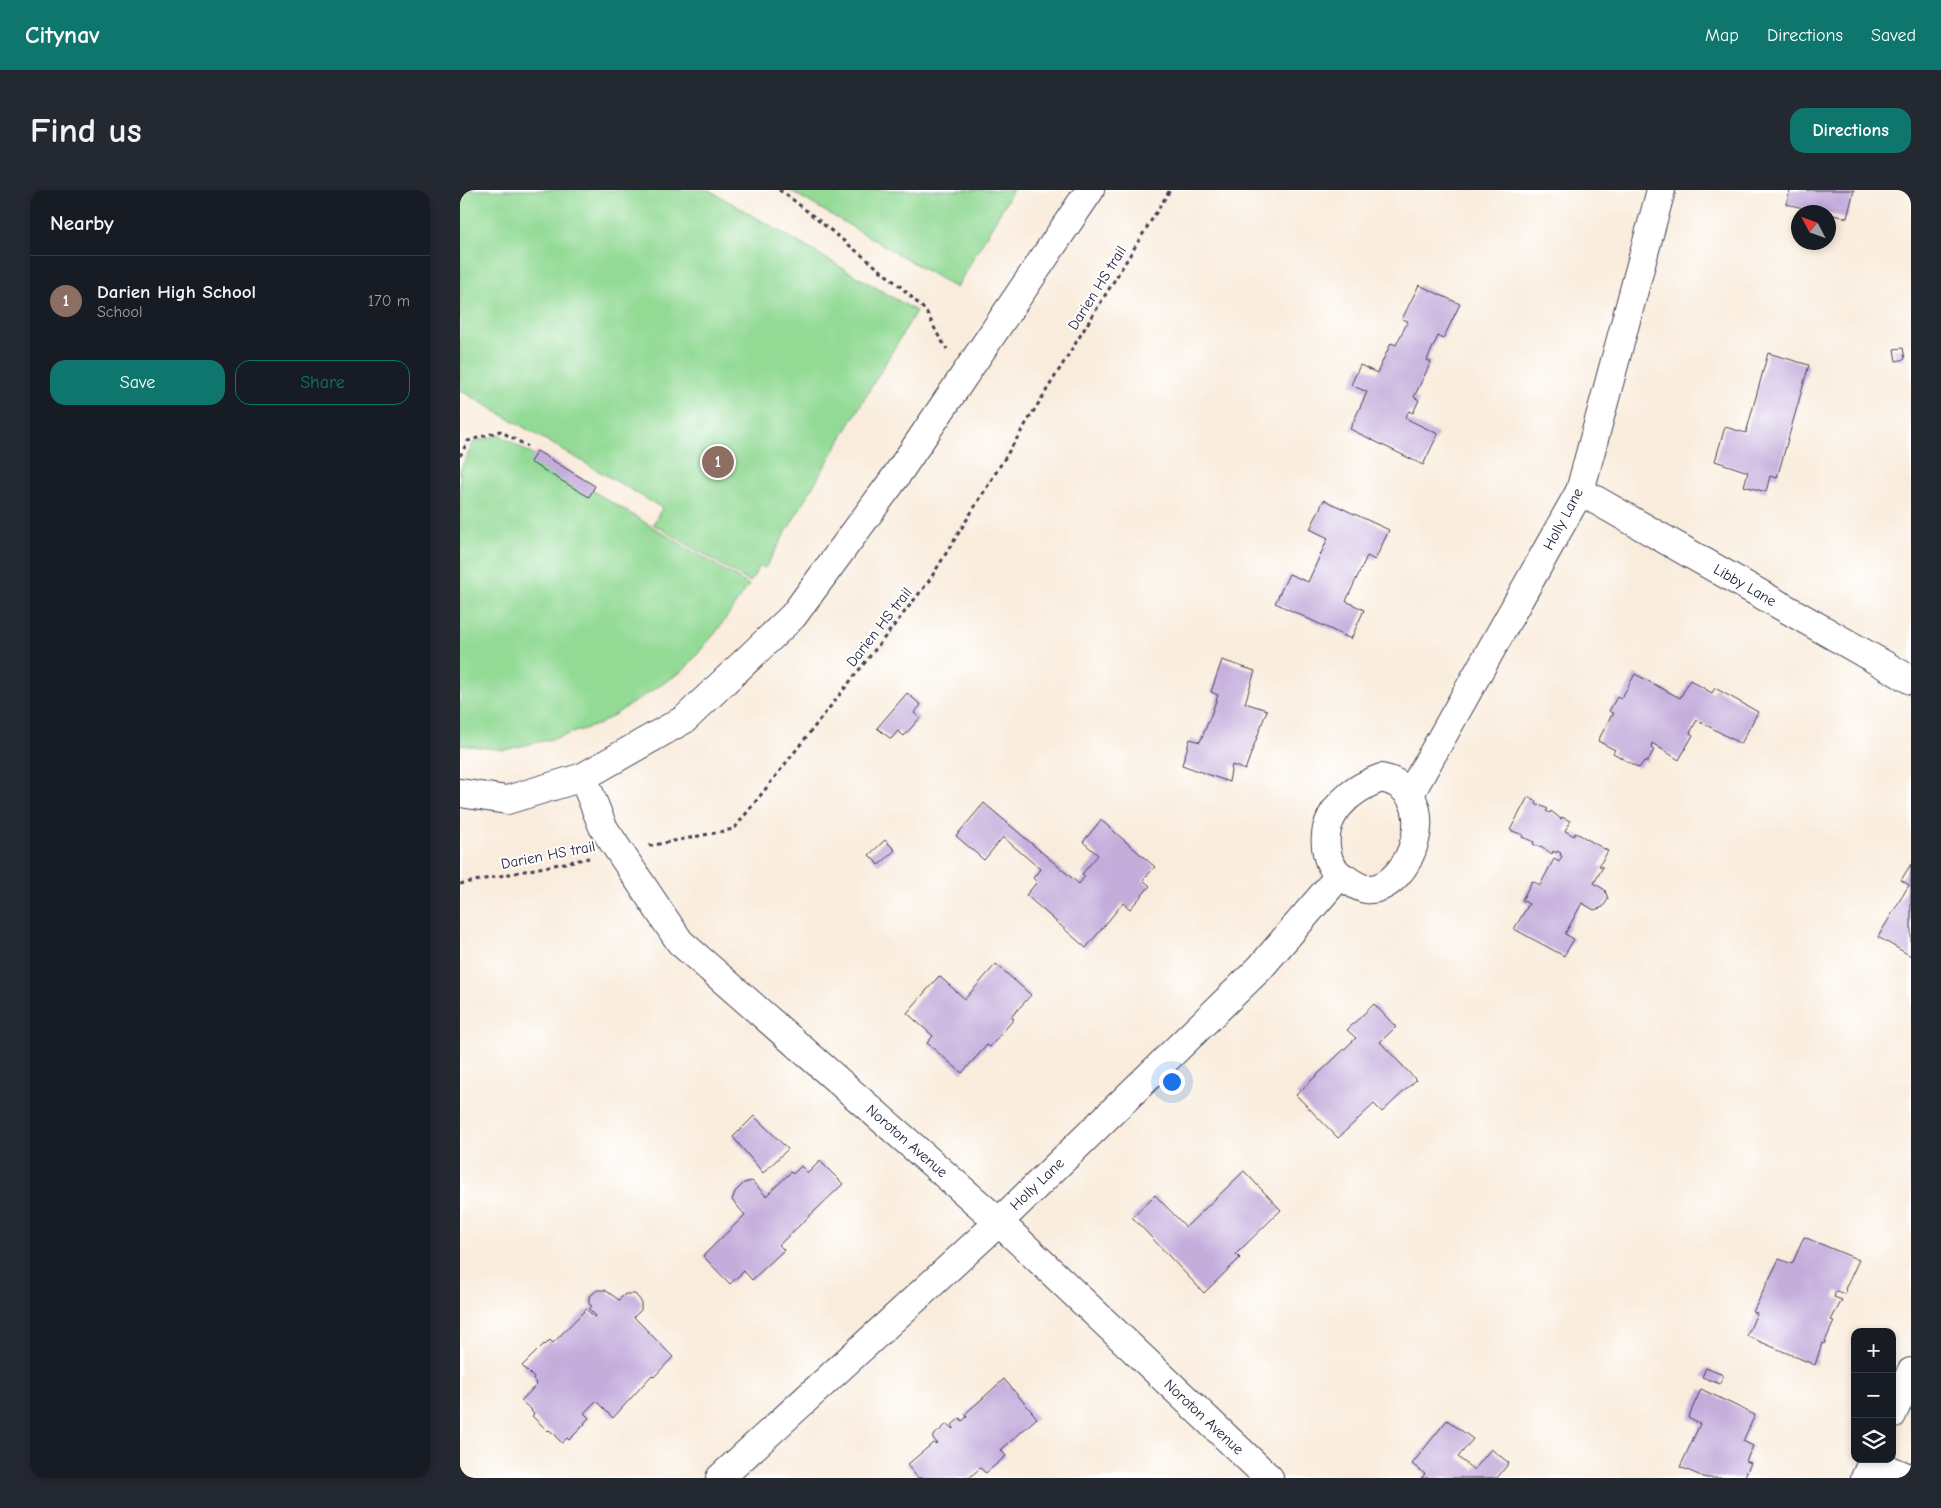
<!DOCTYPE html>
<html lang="en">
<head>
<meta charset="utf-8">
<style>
  body { margin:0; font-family:"Comic Neue",sans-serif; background:#242831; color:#f1f3f6 }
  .controls { position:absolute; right:15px; bottom:15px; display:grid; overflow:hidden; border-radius:10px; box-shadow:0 2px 8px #0003 }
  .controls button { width:45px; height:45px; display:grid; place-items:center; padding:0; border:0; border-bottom:1px solid #363941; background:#171b24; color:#f1f3f6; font:25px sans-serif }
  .compass { position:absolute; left:1331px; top:15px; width:45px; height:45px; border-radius:50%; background:#171b24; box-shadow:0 2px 8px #0003; rotate:311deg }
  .you { position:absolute; left:711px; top:891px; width:18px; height:18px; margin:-12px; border:4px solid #fff; border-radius:50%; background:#1a73e8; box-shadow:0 0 0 8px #1a73e833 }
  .badge { display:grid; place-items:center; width:32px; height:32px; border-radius:50%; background:#0f766e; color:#fff; font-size:16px; font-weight:700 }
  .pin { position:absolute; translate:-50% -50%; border:2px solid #fff; box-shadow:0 1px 5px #0006 }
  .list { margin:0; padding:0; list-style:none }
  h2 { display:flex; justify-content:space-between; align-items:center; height:65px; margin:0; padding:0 20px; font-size:21px }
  h2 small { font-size:16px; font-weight:400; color:#9ea1a6 }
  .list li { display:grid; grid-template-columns:32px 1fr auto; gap:15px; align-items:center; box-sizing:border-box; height:90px; padding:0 20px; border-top:1px solid #363941 }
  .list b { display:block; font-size:19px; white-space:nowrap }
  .list p { margin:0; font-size:16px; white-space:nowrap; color:#9ea1a6 }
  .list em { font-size:16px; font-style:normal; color:#9ea1a6 }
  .actions { display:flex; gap:10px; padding:15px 20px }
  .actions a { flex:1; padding:11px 0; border:1px solid #0f766e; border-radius:15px; text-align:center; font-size:18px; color:#0f766e }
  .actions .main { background:#0f766e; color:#fff }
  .icon { flex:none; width:28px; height:28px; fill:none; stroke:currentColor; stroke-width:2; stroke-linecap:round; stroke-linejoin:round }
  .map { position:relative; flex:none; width:1451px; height:1288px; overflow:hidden; border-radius:15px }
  header { display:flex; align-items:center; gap:30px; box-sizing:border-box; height:70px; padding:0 25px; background:#0f766e; color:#fff }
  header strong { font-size:24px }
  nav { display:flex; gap:28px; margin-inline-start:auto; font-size:18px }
  .intro { display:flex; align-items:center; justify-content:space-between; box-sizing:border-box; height:120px; padding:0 30px }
  h1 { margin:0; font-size:35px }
  .button { padding:12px 22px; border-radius:15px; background:#0f766e; color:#fff; font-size:18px; font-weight:700 }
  main { display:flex; gap:30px; padding:0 30px }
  aside { flex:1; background:#171b24; border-radius:15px; box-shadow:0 2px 8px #0003 }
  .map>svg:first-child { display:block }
</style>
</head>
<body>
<header>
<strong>Citynav</strong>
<nav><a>Map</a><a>Directions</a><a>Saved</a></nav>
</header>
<div class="intro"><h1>Find us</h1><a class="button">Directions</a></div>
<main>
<aside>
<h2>Nearby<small></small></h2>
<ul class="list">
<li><span class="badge" style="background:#8d6e63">1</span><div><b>Darien High School</b><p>School</p></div><em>170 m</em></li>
</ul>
<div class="actions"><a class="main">Save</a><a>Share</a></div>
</aside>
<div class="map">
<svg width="1451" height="1288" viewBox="0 0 1451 1288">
  <rect width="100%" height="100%" fill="#fff"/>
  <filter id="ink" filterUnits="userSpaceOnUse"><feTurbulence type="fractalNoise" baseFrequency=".02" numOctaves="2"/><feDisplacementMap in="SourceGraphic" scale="10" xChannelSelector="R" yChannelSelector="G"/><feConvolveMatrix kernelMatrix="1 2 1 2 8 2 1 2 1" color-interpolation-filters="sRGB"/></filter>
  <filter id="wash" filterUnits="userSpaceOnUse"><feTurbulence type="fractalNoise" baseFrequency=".0096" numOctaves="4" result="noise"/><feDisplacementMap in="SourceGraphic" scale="20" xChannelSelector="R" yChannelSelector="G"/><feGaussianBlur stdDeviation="1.12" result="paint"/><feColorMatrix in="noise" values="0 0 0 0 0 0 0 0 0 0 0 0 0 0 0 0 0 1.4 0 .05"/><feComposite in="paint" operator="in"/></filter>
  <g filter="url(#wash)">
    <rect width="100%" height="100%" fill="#f9ecdc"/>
    <g fill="#93da95" stroke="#5a7e68">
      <polygon points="0,0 249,0 456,121 305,378 300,376 290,392 193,334 202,318 0,200"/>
      <polygon points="329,0 553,0 496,98"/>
      <polygon points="40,245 289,395 257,441 224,480 140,534 96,548 44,560 0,555 0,280 14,252"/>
    </g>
    <g id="blocks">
      <g fill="#c4acdb">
        <polygon points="1330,0 1394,0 1387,28 1326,14"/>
        <polygon points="959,95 1000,114 983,149 978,146 967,170 971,172 954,207 959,210 953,223 949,221 945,228 978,244 963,275 890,239 907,202 891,195 900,175 917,183 931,153 936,155 948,131 942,129"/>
        <polygon points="1443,158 1445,169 1436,171 1434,159"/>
        <polygon points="1308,163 1349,175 1317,288 1310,286 1306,302 1284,296 1288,282 1255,271 1265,237 1286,243"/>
        <polygon points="77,261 135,296 129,307 70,272"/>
        <polygon points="864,310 929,340 915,370 907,366 886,411 904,420 891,449 815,413 829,384 848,392 868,348 850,339"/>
        <polygon points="762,470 795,481 785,513 807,520 785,580 772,575 769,592 722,575 730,549 740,552 751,525 758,505 751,502"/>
        <polygon points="1175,484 1220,508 1230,490 1252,503 1255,498 1298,522 1281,554 1237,530 1230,543 1233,545 1219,570 1192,553 1191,558 1194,560 1187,572 1184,571 1179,578 1153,563 1155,560 1138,551 1151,526 1154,524 1149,521 1157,507 1161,509"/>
        <polygon points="447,503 461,515 454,523 460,528 444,546 438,541 431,549 417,538"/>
        <polygon points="1068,607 1077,612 1076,614 1079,616 1080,615 1088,619 1086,621 1090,623 1091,621 1101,629 1102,627 1110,631 1105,641 1114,646 1115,643 1120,645 1148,661 1139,676 1143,677 1134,693 1145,700 1148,709 1143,717 1134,720 1122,713 1105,744 1114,749 1104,766 1054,739 1069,714 1062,710 1072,691 1080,695 1094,669 1099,672 1102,666 1100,665 1101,663 1097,661 1096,663 1093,661 1092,664 1081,656 1080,657 1073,654 1074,652 1062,647 1063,645 1050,640"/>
        <polygon points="524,613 619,694 625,686 622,684 638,665 623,652 641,630 695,677 683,690 690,696 670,719 663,713 626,758 566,705 577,692 573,688 580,679 543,647 524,670 496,646"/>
        <polygon points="425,650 435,660 419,675 409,665"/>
        <polygon points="1451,674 1451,766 1418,747 1449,695 1441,690"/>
        <polygon points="536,774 571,805 551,827 554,829 530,857 527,855 502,883 467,853 473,846 447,823 479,786 505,809"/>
        <polygon points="914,814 936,837 920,852 956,890 922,922 914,914 878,948 836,905 896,848 887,840"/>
        <polygon points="294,926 328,959 303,983 273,947"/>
        <polygon points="360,971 383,994 319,1055 324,1060 292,1090 284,1081 270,1094 243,1066 285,1025 272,1010 275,1002 284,993 292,991 306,1006 331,982 333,984 341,976 348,983"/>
        <polygon points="784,981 821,1020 776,1064 780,1068 744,1103 672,1027 695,1005 726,1037"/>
        <polygon points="1344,1047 1399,1070 1385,1099 1386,1100 1385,1104 1376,1101 1374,1107 1382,1110 1371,1130 1374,1131 1364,1154 1362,1153 1355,1175 1287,1146 1297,1123 1293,1122 1319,1069 1332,1074"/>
        <polygon points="137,1100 145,1100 159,1110 165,1104 175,1104 181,1111 181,1120 174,1127 213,1167 194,1187 192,1185 153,1228 136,1211 124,1223 129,1228 124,1233 125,1234 109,1250 107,1248 102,1253 96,1247 97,1246 89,1240 88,1241 72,1226 74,1224 71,1221 72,1220 61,1211 77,1194 73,1190 74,1188 62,1176 84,1154 85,1155 90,1150 93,1153 126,1119 134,1127 136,1126 129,1119 132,1116 129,1114 129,1107"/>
        <polygon points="1246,1178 1263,1185 1260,1194 1242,1187"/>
        <polygon points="544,1189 577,1228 541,1260 546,1266 526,1283 520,1278 509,1288 458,1288 447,1275 473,1253 475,1254 477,1253 472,1247 487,1234 492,1239 494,1238 492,1235 500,1228 502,1231 507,1227 505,1224"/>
        <polygon points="1241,1199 1295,1225 1283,1251 1293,1256 1286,1271 1291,1273 1284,1288 1246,1288 1220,1277 1240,1234 1228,1228"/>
        <polygon points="987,1230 1013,1249 998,1267 1014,1280 1031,1259 1049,1273 1037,1288 961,1288 965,1284 952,1274"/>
      </g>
    </g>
  </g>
  <g filter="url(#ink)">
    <use href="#blocks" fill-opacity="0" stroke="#424053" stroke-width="1"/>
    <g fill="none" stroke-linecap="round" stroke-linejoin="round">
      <g stroke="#424053" stroke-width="30">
        <g id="minor">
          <polyline points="1120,301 1451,490"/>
          <polyline points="123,587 143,637 220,752 539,1032 809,1288"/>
          <path d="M921 588C987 600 951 703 906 699 899 698 892 693 886 689 876 684 869 674 867 663 859 625 889 600 921 588Z"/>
          <polyline points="0,603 47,610 123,587 225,529 333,426 434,289 630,0"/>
          <polyline points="950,604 1120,301 1201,0"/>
          <polyline points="1432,1225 1451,1182"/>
          <polyline points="260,1288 539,1032 800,778 879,686"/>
          <polyline points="1405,1288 1412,1272 1449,1288"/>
        </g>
      </g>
      <g stroke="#424053" stroke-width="3" stroke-dasharray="4 4" stroke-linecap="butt">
        <polyline points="319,0 327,5 441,97 466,121 478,145 487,159"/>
        <polyline points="0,266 8,251 40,241 67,256"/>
        <polyline points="189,656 274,639 469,391 710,0"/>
        <polyline points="0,694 129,668"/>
      </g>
      <use href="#minor" stroke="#fff" stroke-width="28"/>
    </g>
  </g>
  <g text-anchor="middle" stroke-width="4" stroke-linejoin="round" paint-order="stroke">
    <g font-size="15" fill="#22223b" stroke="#fff">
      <text transform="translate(637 98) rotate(-58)" y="5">Darien HS trail</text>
      <text transform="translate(1103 329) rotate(-62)" y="5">Holly Lane</text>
      <text transform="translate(1285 395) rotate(30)" y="5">Libby Lane</text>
      <text transform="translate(419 437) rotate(-52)" y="5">Darien HS trail</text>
      <text transform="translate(88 665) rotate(-11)" y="5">Darien HS trail</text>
      <text transform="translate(447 951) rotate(41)" y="5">Noroton Avenue</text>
      <text transform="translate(577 994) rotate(-44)" y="5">Holly Lane</text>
      <text transform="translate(744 1227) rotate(43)" y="5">Noroton Avenue</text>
    </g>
  </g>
</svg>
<div class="controls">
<button>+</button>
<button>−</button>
<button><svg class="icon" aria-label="layers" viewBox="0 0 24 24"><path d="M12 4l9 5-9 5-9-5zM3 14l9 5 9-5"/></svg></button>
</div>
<svg class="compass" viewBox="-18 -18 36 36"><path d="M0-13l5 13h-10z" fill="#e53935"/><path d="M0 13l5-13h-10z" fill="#9ea1a6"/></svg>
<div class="you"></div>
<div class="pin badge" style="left:258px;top:272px;background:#8d6e63">1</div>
</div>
</main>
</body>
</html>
